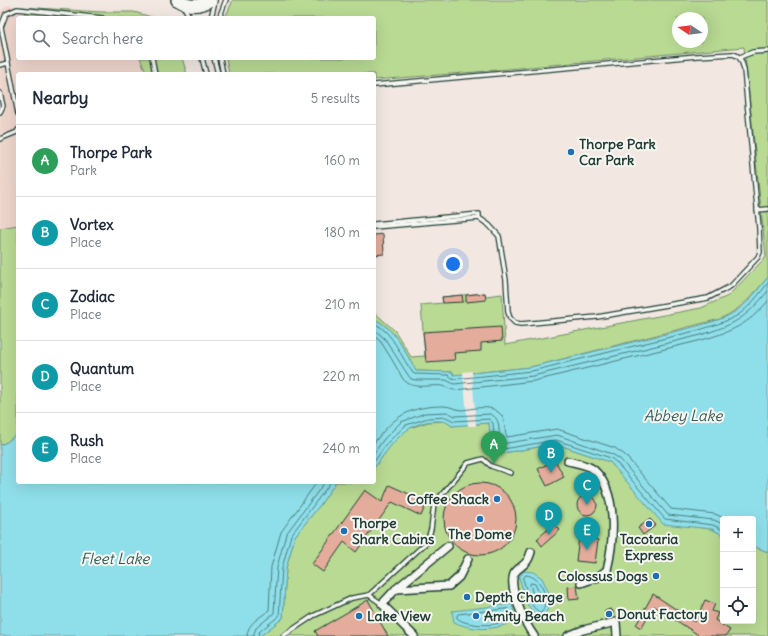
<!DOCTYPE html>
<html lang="en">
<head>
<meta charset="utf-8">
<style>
  body { margin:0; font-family:Delius,sans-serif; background:#f6f6f7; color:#1f2937 }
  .controls { position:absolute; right:12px; bottom:12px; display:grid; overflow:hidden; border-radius:4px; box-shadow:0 4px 16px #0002 }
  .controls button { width:36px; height:36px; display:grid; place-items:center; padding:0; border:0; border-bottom:1px solid #e0e1e3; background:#fff; color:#1f2937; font:20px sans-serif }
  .compass { position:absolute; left:672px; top:12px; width:36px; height:36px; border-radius:50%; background:#fff; box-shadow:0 4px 16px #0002; rotate:283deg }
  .you { position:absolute; left:453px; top:264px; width:14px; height:14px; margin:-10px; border:3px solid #fff; border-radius:50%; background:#1a73e8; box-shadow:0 0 0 6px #1a73e833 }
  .badge { display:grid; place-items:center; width:26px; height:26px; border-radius:50%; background:#ea580c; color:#fff; font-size:13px; font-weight:700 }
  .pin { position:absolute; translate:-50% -33px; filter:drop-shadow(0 1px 2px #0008) }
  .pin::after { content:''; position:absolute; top:21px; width:14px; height:12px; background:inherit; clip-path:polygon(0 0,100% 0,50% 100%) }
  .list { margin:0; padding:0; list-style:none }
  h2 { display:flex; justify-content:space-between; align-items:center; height:52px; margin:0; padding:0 16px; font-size:17px }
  h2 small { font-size:13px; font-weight:400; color:#747a83 }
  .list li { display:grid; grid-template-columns:26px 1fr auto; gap:12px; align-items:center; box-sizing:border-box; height:72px; padding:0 16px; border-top:1px solid #e0e1e3 }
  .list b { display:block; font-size:15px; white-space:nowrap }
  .list p { margin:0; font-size:13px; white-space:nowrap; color:#747a83 }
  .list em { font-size:13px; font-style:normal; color:#747a83 }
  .icon { flex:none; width:22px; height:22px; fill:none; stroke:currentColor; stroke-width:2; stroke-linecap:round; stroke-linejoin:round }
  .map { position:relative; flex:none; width:768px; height:636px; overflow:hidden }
  .search { position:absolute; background:#fff; box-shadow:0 4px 16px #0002; left:16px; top:16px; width:360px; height:44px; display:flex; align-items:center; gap:10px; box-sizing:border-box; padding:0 14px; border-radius:4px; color:#747a83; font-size:15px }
  .panel { position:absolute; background:#fff; box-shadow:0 4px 16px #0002; left:16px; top:72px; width:360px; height:412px; border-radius:4px }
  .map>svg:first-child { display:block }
</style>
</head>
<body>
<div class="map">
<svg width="768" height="636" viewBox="0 0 768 636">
  <rect width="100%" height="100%" fill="#f2e7e1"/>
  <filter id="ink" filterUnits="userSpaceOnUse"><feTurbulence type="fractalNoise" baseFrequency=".025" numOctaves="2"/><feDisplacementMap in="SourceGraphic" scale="8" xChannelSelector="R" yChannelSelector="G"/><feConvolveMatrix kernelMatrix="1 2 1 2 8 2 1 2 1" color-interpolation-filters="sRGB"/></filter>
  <g filter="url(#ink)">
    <polygon fill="#eed5cc" points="8,5 21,7 28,18 18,18 18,58 140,58 147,74 18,74 18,225 0,228 0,12"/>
    <g fill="#b8da93" stroke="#6c8c64" fill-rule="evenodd">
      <path d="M233 0H768V277C751 297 744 307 720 319L531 367 472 373 476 424 489 423 492 451 498 454 556 444 610 462 663 523 712 529 723 535V621H753V546L768 552V636H260L283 618 286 568 295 536 320 505 336 482H374V468L391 445 407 429 428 422 446 421 452 426 468 424 453 372 416 371C405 352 395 328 374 319V312L395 331 411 357 425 356 421 305 443 303 442 297 485 293 486 296 502 294 505 345 701 308 728 296 766 257 744 47 476 72 374 80V74H229L226 58H374V18H225ZM678 18H702V42H678Z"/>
      <polygon points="21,7 101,12 134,12 155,18 28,18"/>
      <polygon points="140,58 182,58 187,74 147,74"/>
      <polygon points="18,225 18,433 7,442 0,445 0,228"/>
    </g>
    <g fill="#8fdfea" stroke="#629ea1">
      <path d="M768 277V552L753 546V519H723V535L712 529 663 524 610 462 556 444 497 454 492 451 489 423 452 426C446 421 443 421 435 421 404 422 391 446 374 468V319C395 328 405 352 416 371L453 372V375L531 367 698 326C711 322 725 319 736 311 749 303 758 289 768 277Z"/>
      <polygon points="18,433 18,482 336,482 320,505 295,536 286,568 283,618 260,636 0,636 0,445 7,442"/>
      <polygon points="524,571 533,572 542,578 549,593 548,609 540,621 527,604 519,577"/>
      <path d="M512 604 516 620C497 631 473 631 454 622L452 611Z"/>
    </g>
    <polygon fill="#f2e7e1" points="472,371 476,426 468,426 463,372"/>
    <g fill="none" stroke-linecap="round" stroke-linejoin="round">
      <g stroke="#4c7e7d" stroke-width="1">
        <path d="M374 323C395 333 400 358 414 374L448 375 454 379 532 371 699 330C712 326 726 322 738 315 750 307 759 294 768 283"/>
        <path d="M374 329 385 339 408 375 411 379 416 380H446L454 384 533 376 701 335C735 324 745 319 768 291"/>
        <path d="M374 336 381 342 391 358 403 379C413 391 429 384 443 386 447 387 450 390 455 390L534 381 702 340C732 331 748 325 768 301"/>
        <path d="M374 443C394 416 410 406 444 406 451 406 455 410 462 410 472 409 489 404 498 412 507 418 503 429 507 437L557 429 615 448 625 455 671 509 715 514 726 519"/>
        <path d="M374 453 384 439 401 422 425 413 447 412 455 416 490 414C503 419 497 434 501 444L557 435 612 454 620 459 668 515 714 520 723 524"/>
        <polyline points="374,462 388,442 406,425 428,418 446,417 454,421 489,419 493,423 495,448 498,450 556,440 611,458 617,463 665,519 713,525 723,530"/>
        <path d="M526 575C542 576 551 601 541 613 529 608 527 590 523 579Z"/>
        <polygon points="531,583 535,584 540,595 538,602 535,600 530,585"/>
        <path d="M508 609 511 618C501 627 467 627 457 618V615L459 614Z"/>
        <path d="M247 636C247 623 260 618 269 610L271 567 281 532 317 482"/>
        <polyline points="253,636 256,628 274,613 277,567 286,534 325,482"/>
        <polyline points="258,636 259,632 279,616 282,568 291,535 331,482"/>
      </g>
    </g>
    <g fill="#e4ac9b" stroke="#1f3d34">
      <polygon points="383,234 384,254 374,255 374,235"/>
      <polygon points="485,293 486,300 466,302 466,295"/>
      <polygon points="462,295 463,302 443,303 442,297"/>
      <polygon points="501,327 502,341 481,343 481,351 454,353 455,360 426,362 423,332"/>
      <polygon points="555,460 564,477 547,486 538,469"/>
      <circle cx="480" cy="519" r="36"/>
      <polygon points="389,485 427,502 421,516 392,502 356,552 344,542 323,572 312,564 365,490 382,502"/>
      <circle cx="587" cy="505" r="10"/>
      <polygon points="650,519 656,525 643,535 638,528"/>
      <polygon points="554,524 560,530 542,546 537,539"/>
      <polygon points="579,537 598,540 595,563 576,561"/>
      <polygon points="577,586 579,599 569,600 568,587"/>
      <polygon points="653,594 695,622 705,600 715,604 712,611 718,613 715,620 730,630 726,636 700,636 654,606 641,628 636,625"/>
      <polygon points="368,600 388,636 318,636 315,631"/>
      <polygon points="610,609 613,611 613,616 609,618 605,616 605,611"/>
    </g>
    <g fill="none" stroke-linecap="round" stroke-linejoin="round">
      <g stroke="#1f3d34" stroke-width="6">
        <g id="lane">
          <polyline points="184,7 190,18"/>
          <polyline points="211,18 215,1"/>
          <polyline points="219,18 226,0"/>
          <polyline points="740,57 753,52 768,51"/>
          <polyline points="152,58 155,74"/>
          <polyline points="202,58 206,74"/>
          <polyline points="214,58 218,74"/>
          <polyline points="220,58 223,74"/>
          <polyline points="0,65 8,63"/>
          <path d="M374 85 697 56 733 54C741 56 742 62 744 70L759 228 760 252 758 257 731 286 708 298 597 317 521 324 515 323 510 318 508 312 506 280 499 236 489 225 479 218 374 227"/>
          <polyline points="0,93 3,106 0,112"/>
          <polyline points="18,114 1,27 6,14 17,9 102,18"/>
          <polyline points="0,139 17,132 18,130"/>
          <polyline points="757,210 768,209"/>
          <polyline points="374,224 479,214 479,218"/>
          <polyline points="369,595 382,604"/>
          <polyline points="283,636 313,616 352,598 369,595 427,542 431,529 434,504 468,463 483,459 491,466 511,473"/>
        </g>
      </g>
      <g stroke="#1f3d34" stroke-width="10">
        <g id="street">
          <path d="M568 461C576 463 589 465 594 470 618 492 614 541 607 570L598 577 581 583"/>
          <path d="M531 552C530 555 529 559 527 561 524 566 517 568 514 574 508 588 525 624 534 636"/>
          <polyline points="396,589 449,586 459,577 468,559"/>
          <polyline points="414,636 382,604 396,589 448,546"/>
          <polyline points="568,636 583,630 616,622 617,636"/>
        </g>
      </g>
      <g stroke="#1f3d34" stroke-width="14">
        <path id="primary" d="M177 0C188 7 200 7 211 0"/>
      </g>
      <use href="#lane" stroke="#f6f6f2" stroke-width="3.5"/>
      <use href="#street" stroke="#f6f6f2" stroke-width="7"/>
      <use href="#primary" stroke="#f6f6f2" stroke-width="11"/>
    </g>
  </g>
  <g fill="#1f6fb2" stroke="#f6f6f2" stroke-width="1.5">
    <circle cx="571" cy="152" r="4"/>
    <circle cx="497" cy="499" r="4"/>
    <circle cx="480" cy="519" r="4"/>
    <circle cx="649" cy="524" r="4"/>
    <circle cx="344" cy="531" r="4"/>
    <circle cx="656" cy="576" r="4"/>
    <circle cx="467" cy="597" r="4"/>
    <circle cx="609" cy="614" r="4"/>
    <circle cx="359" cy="616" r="4"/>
    <circle cx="476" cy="616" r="4"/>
  </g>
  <g text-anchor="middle" stroke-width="4" stroke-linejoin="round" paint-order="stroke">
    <g font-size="14" font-weight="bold" fill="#1f3d34" stroke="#f6f6f2" text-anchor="start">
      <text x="579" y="149">Thorpe Park<tspan x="579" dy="16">Car Park</tspan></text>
      <text x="489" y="504" text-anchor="end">Coffee Shack</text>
      <text x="352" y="528">Thorpe<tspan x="352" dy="16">Shark Cabins</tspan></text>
      <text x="480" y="539" text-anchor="middle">The Dome</text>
      <text x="649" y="544" text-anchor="middle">Tacotaria<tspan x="649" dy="16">Express</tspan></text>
      <text x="648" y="581" text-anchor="end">Colossus Dogs</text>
      <text x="475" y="602">Depth Charge</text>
      <text x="617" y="619">Donut Factory</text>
      <text x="367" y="621">Lake View</text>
      <text x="484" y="621">Amity Beach</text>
    </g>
    <g font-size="15" font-style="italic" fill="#355d58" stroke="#f6f6f2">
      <text x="683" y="421">Abbey Lake</text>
      <text x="115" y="564">Fleet Lake</text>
    </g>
  </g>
</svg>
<div class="controls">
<button>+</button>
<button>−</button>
<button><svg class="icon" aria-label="locate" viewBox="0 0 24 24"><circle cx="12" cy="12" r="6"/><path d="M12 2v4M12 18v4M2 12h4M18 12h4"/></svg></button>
</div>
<svg class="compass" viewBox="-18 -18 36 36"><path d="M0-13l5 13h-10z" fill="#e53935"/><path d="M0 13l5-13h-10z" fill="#747a83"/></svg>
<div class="you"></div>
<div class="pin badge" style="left:494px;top:464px;background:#2e9e5b">A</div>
<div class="pin badge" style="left:551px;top:473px;background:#0f9aa8">B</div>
<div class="pin badge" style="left:587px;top:505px;background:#0f9aa8">C</div>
<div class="pin badge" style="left:549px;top:535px;background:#0f9aa8">D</div>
<div class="pin badge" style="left:587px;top:550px;background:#0f9aa8">E</div>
<div class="search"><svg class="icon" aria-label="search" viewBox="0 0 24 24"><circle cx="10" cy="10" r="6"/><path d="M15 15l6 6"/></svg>Search here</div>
<section class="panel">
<h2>Nearby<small>5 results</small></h2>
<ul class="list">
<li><span class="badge" style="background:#2e9e5b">A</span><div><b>Thorpe Park</b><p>Park</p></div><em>160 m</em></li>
<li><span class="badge" style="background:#0f9aa8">B</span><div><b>Vortex</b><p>Place</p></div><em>180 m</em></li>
<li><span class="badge" style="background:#0f9aa8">C</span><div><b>Zodiac</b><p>Place</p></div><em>210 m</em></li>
<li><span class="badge" style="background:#0f9aa8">D</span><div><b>Quantum</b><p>Place</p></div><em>220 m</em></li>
<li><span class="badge" style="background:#0f9aa8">E</span><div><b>Rush</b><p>Place</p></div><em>240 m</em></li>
</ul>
</section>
</div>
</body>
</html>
